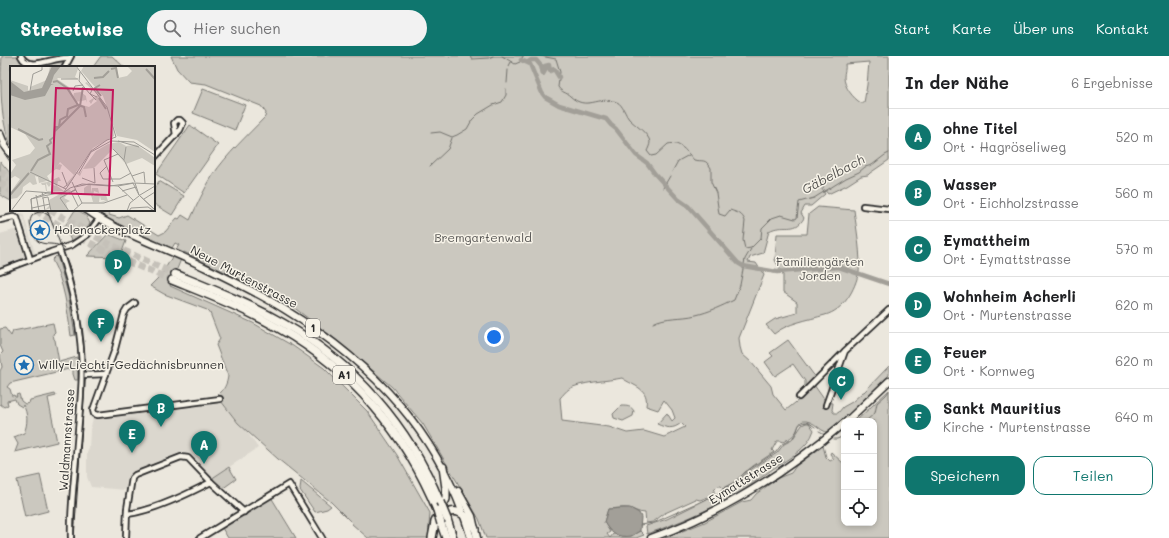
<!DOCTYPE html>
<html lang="de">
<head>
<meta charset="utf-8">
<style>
  body { margin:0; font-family:Mali,sans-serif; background:#f2f2f2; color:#202124 }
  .controls { position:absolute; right:12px; bottom:12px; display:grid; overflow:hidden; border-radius:8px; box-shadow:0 2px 6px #0003 }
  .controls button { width:36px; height:36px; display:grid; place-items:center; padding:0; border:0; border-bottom:1px solid #e0e0e0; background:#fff; color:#202124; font:20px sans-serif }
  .you { position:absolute; left:494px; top:281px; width:14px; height:14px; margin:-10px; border:3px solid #fff; border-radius:50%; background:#1a73e8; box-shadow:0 0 0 6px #1a73e833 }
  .badge { display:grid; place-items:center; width:26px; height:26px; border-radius:50%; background:#0f766e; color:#fff; font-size:13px; font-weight:700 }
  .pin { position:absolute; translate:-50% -33px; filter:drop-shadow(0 1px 2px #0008) }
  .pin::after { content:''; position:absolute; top:21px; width:14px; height:12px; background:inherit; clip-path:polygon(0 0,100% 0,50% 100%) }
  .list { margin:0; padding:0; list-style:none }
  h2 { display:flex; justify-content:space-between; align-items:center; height:52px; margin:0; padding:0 16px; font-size:17px }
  h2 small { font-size:13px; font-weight:400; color:#757577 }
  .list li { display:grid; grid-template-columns:26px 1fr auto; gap:12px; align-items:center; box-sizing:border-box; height:56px; padding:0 16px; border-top:1px solid #e0e0e0 }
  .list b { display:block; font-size:15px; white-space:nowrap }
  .list p { margin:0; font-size:13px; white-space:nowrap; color:#757577 }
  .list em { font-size:13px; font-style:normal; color:#757577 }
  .actions { display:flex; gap:8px; padding:12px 16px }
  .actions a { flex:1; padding:9px 0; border:1px solid #0f766e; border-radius:12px; text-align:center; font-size:14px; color:#0f766e }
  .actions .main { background:#0f766e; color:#fff }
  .icon { flex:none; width:22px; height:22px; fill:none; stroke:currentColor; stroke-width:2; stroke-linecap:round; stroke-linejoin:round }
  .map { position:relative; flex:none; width:889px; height:482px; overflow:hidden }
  header { display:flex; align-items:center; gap:24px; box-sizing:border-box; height:56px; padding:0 20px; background:#0f766e; color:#fff }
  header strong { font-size:19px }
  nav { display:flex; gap:22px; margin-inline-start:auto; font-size:14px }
  .search { width:280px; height:36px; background:#f2f2f2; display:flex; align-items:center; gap:10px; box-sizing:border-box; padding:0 14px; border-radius:22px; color:#757577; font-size:15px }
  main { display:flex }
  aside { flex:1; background:#fff }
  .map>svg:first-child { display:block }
</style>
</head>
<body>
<header>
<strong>Streetwise</strong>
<div class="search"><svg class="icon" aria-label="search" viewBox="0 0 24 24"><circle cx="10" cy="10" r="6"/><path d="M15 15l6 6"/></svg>Hier suchen</div>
<nav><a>Start</a><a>Karte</a><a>Über uns</a><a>Kontakt</a></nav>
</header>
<main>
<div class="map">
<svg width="889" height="482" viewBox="0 0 889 482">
  <rect width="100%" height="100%" fill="#ebe7dd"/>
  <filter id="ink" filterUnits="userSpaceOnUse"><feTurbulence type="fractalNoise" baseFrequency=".025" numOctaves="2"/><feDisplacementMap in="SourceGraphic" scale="8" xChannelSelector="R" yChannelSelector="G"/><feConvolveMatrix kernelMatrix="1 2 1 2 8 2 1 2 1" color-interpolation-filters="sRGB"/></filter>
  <g filter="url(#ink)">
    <g fill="#dbd7ce">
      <polygon points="23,157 35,198 0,211 0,178 17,173 24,199 33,196 23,161 0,167 0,165 13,159"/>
      <polygon points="221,345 238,367 246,374 258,392 211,423 184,395 132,416 127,423 126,434 91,431 87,421 87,396 89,392 90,375 93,362"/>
    </g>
    <g fill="#cbc8bf" stroke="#7b7a75" fill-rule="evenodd">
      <path d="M2 0H18L21 6 30 11 60 5 64 7 63 11H11V89C0 66 0 27 2 0Z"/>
      <polygon points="101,0 112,0 124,11 93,11"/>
      <path d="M171 0H889V104L870 117 868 119 861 120 847 129 828 138 823 132 822 121 816 123 825 138 811 150H805L801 157 804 162C795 178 783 167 769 175L763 197 750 201 748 206 756 207 764 219 739 282 740 291 742 298 751 306 771 330 773 338 786 354 800 343 814 329 826 346 833 347 832 354 834 357H838L843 351 852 346 863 336H864L889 310V319L845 362 826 376C820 374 816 368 810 366 799 362 799 370 796 376 793 381 788 383 783 386L780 385H777L772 394 774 396 753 410 734 426 723 432 721 430H718L714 434V437L716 438 700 444 696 443 665 457 653 466 646 467 645 457C638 457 634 453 628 452 622 451 614 453 608 453L604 466 610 476 607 478 610 482 613 478 631 480 640 475 644 479 636 482H486L479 463 423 368 392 331 343 289 288 247 184 196 170 230 253 267 293 290 324 312 367 355 397 399 430 457 428 482H368L352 468V467L331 446 278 403 238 367 221 345 218 339C224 334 227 328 228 320L216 289 220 283 210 257 207 254 164 238 150 230 162 218 179 189 175 187 172 192 113 166 95 154H107L109 159 119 162 127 159 159 179 165 176 177 162 179 163 182 159 190 164C197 149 204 133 213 119 227 98 247 80 265 61L266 57 261 50 206 28 189 26 177 13ZM869 6 867 29 864 47H861C853 42 844 31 844 21 844 16 846 13 845 8ZM622 322C635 331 649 332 646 350L658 354 664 344 672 354 675 362 672 365 667 357 657 368C666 372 673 374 681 367L685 371 664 381 644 375 627 377 609 371 562 365 560 342C563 339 566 335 569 333 580 326 608 325 622 322Z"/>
      <polygon points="203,33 245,49 235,74 193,57"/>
      <polygon points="190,69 218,89 184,137 156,118"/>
      <polygon points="0,105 11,118 11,145 0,139"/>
      <polygon points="159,125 184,140 172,159 154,148 154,133"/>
      <path d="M818 151 854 154C856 170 862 202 859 215 855 234 844 254 825 259 808 264 787 267 774 278L766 269 775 263 797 257V246L783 236V219L775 204 777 178H807L809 158Z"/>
      <path d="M75 154C81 154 88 161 90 168L84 177 71 185 65 170Z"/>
      <polygon points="108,178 126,185 120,201 87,200"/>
      <path d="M56 200 58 203 68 238 75 279 71 280C67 252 65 229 52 204Z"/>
      <path d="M53 267 55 276 53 278 54 283 55 284 59 306 77 301 78 324H75L73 318V312L10 327 7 331 10 333 12 340 14 339 15 341H17L16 339 19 338 21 345 25 348 29 347 30 344 55 338 56 340 48 342 57 386 15 396 18 388 14 381 24 377C28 368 28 357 23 349L22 351 17 348 15 343 7 345 8 349 4 351 0 348V315L2 311 0 299 3 296 0 289V273L5 272 11 280 13 275Z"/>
      <polygon points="788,284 816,322 805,333 805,325 793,308 775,320 765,306 773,300 770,297"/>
      <polygon points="889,334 889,482 665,482 705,466 742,446 751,444 756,438 778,422 791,417 796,410 823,390 826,401 830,405 834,403 830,398 831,396 843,407 844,406 844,467 874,467 874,365 856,365"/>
      <path d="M621 350C627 350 631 350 634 355L633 360 623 365 614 362 613 358Z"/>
      <path d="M806 367H809L814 374C808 393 789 402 773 413 761 421 749 431 736 439 707 455 678 467 647 478L646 470 667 463 719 437 723 433 733 429 750 414 777 397 784 388 792 384 802 369Z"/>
      <polygon points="229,411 236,423 222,433 211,423"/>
      <polygon points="40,419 48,455 25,461 17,424"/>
      <polygon points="301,425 331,450 327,453 315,456 300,434"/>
      <polygon points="271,441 296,482 228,482 222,472"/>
    </g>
    <path fill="#a29f98" stroke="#72716c" d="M624 452H630L639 457 641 461 640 475C637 476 634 479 631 480 617 482 610 477 604 466L608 453Z"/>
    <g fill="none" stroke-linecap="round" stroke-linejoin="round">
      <g stroke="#72716c" stroke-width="1">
        <polyline points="470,0 472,3 489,2 493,0"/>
        <polyline points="502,0 515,8 520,6 523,0"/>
        <path d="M540 0 556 3 560 16 558 31C562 37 566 36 570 40 587 56 598 39 617 46 623 49 625 58 629 63 635 69 649 78 650 86 650 89 648 93 647 95L651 100 656 99 668 88C680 85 687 96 694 104 703 106 705 102 711 112V126L716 137 719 158 725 160 730 154C738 157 742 157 745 165L743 184 745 193 751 192 761 182 762 172 772 162 781 159 795 163 797 162 799 146 814 142 846 122 859 116 865 111 872 109 885 99 889 97"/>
        <polyline points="509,10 511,6"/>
        <polyline points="507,27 508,14"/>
        <polyline points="431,77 440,76 452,81 457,79 467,73 472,64 478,58 493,49 502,46 506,39 506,33"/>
        <polyline points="430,110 448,93 452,82"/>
        <polyline points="672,116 678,105 689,99"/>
        <polyline points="663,132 670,120"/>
        <path d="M653 267C666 260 681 263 696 259 709 256 722 250 734 244L740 229 745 203 751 193"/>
        <polyline points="859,365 867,364 875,357 877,347 886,339 889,335"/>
        <polyline points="819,375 823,377"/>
        <polyline points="834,383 837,383 844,380"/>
        <polyline points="640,469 653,467 720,437 723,432 734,428 745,416 776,396 782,388 792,383 797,375 799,369 802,367 808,366 815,371"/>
      </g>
      <g stroke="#a29f98" stroke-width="4.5">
        <polyline points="521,4 530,8 542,37 545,41 559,49 606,63 611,69 616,73 636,99 647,107 655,118 678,143 688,150 738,207 743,210 777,216 839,211 889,228"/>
        <polyline points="528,6 531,4 536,4 541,10 543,18 546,13 545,10 549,9 550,15 554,13 559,21"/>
      </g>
      <g stroke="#c5c1b9" stroke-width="7" stroke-dasharray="7 3.5" stroke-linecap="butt">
        <polyline points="0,115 11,124"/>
        <polyline points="0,126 11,135"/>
        <path d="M36 154C78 184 125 205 172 224"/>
        <polyline points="50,154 109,188 175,218"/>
      </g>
      <g stroke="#2b2b2b" stroke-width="8">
        <g id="minor">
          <path d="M21 0C29 17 54 0 69 2"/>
          <polyline points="65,11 71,0"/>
          <polyline points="154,102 156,100 180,74 183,67 180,64 177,64 174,67 176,79"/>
          <polyline points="863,150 889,153"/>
          <polyline points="0,164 13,161 17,162 30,203"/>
          <path d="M59 193C73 233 82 276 82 318 81 346 78 373 76 400 74 427 70 455 71 482"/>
          <polyline points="0,215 51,196 72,189 87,179 99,163"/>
          <polyline points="135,247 127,253 124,258 115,293 93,354 94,358 98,359 220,343"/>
          <polyline points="82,319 106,318"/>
          <polyline points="799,341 844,296"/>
          <polyline points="826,349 845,295 889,254"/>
          <path d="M127 458C153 455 188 438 211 426"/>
          <polyline points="126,482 127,453 132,422 135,419 181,401 188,402 211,426 244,456"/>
          <polyline points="200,482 289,428 322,482"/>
        </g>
      </g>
      <g stroke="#2b2b2b" stroke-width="9">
        <g id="major">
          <polyline points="0,78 5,90 11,98"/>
          <path d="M87 154C121 178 161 190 198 208 227 222 257 236 284 253 374 308 441 379 471 482"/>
          <polyline points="847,365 889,325"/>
          <polyline points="458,435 472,460 477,482"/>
          <path d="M651 482C723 457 786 416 844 367"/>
        </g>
      </g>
      <g stroke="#2b2b2b" stroke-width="10">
        <g id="highway">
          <path d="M175 218C212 233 248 247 283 267 354 307 409 370 440 446"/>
          <path d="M172 224C209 239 246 253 280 273 352 314 406 378 437 454"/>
          <path d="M441 462C455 448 468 459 475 473"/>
          <polyline points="447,463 453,482"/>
          <polyline points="441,468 446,482"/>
          <polyline points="432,482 435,466 446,443 446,432 443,411"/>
        </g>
      </g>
      <use href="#minor" stroke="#f7f3e8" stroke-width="4.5"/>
      <use href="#major" stroke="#f7f3e8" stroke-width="6"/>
      <use href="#highway" stroke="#f7f3e8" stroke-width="7"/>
      <g stroke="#2b2b2b" stroke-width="1">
        <polyline points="0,91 11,107"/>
        <polyline points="47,154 70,213 79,253 84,294 84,341 74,482"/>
        <path d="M50 161C45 155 38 154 32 160 29 165 30 169 32 175 38 196 53 182 65 193"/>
      </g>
      <g stroke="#2b2b2b" stroke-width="10" stroke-linecap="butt">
        <g id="highway-bridge">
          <polyline points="440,446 447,463"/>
          <polyline points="437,454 441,468"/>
        </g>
      </g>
      <use href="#highway-bridge" stroke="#f7f3e8" stroke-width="7"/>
    </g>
  </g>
  <defs>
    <g id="sight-ring" transform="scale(1)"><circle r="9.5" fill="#f7f3e8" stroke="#1f6fb2" stroke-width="1.5"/><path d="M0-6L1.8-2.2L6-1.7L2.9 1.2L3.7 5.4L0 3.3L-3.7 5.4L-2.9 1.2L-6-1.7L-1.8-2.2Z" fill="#1f6fb2"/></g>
  </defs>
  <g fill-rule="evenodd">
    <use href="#sight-ring" x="40" y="174"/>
    <use href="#sight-ring" x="24" y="309"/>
  </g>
  <g text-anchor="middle" stroke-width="3" stroke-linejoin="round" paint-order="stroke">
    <g fill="#f7f3e8" stroke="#686764" stroke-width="1">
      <rect x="306" y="263" width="14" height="18" rx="3"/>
      <rect x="333" y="310" width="22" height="18" rx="3"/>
    </g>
    <g font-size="11" font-weight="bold" fill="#2b2b2b">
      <text x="313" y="276">1</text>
      <text x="344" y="323">A1</text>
    </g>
    <g font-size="12" fill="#2b2b2b" stroke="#f7f3e8" text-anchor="start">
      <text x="54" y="178">Holenackerplatz</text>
      <text x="38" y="313">Willy-Liechti-Gedächnisbrunnen</text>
    </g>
    <g font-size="12" fill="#535250" stroke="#f7f3e8">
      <text x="483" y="186">Bremgartenwald</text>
      <text x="820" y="210">Familiengärten<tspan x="820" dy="14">Jorden</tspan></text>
    </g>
    <g font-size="12" fill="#2b2b2b" stroke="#f7f3e8">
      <text transform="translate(244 221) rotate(28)" y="4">Neue Murtenstrasse</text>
      <text transform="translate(67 384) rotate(-86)" y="4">Waldmannstrasse</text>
      <text transform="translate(746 423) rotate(-32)" y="4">Eymattstrasse</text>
    </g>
    <g font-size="13" font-style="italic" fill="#555451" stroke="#f7f3e8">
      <text transform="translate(833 118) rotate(-28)" y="5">Gäbelbach</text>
    </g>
  </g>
  <g transform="translate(10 10)">
    <rect width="145" height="145" fill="#ebe7dd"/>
    <path d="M40 0 66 1 68 3 65 11 68 13 48 12 47 13 59 21 66 37 79 41 87 35 84 33 81 38 79 35 88 29 75 17 77 16 88 28 97 41 103 60 104 70 83 82 66 106 70 107 86 85 98 78 109 76 116 80 125 79 111 76 127 79 145 92V100L132 92 116 98 114 92V96L103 83 84 102 73 103 70 110 66 107 62 114 57 121V117L64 109 50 96 46 102 49 98 52 99 50 104 46 103 37 110 41 117 37 115 29 117 28 111 25 110 27 118 23 119 20 116 13 121 12 127 7 132 0 133V127L10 113 5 110 0 113V108L6 99 2 94 20 88 25 82 15 68 0 61V14L18 20V24L21 26 20 21 37 14ZM74 0H107L108 12 117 10 122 5 117 0H145V86L127 74 107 70 93 30 71 5ZM71 26 76 30 77 37 76 34 66 36 63 31 64 27ZM49 111 51 115H48L47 120 54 125 38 126 36 125 35 119H32L31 117 38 116H39L41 118 39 121 36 117 37 125H42L43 119 46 120 42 114ZM78 119H81V127L82 122H88L89 127 84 125 83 130 87 128 96 129 98 135 91 136 96 134H91L90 130 89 136H83L81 129 74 128V122ZM59 123 61 125 54 132 60 135 56 137 58 144 41 145V142L35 144 40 139 39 134Z" fill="#cbc8bf"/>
    <path d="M42 0H51L44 9 41 18 44 19H41L35 30 15 34 0 29V15L14 26 32 22Z" fill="#a29f98"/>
    <path fill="none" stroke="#a29f98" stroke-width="2" d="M101 3 106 2 108 12M136 3 145 13M84 12 93 11 99 5M90 19 85 22 91 30M89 32 96 43M68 39 74 41 76 51M8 63 29 74 33 73M45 65 70 40 73 21M21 105 28 94 40 88 37 80 41 77 40 74 44 71 45 61H49L50 54 57 50 58 43 68 39 57 22 47 15 43 16M0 129 19 107"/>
    <path fill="none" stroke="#9e9c96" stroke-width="1" d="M66 0 97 41 106 71M70 6 69 15 80 28 87 31M51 13H68M82 24 80 28 86 34M20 25 23 8 32 4V0M63 25 65 20 73 19M108 75 129 81M103 83 114 94 125 116M114 94 116 81M97 100 90 107 93 113H110L121 107M20 106 56 123M52 106 57 119 53 122M69 107 81 86 101 75 124 76 145 89M122 110 134 106 135 117M72 112 85 117 84 102M62 116 72 137M103 116 94 94 108 88M124 117 145 118M125 117 129 129M108 120 123 134M65 121 79 118 108 120 124 117M66 124 61 126 68 140M112 125 126 121M32 126 33 130 54 126 81 85 97 74 106 71M26 129 29 145M130 129 145 120M130 130 145 144M32 132 38 131 41 145M33 132 35 145M134 133 145 126M72 137H94L117 129M22 142 40 138M1 145 16 125 42 127M22 145 21 133 33 130M22 145 21 133 37 127 52 128 60 122 72 118 100 120 123 117 129 129 145 144M59 145 50 132 66 123M63 145 72 137M117 145 120 137 129 130M119 145 121 142 138 141 144 145"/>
    <path fill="#c2185b" fill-opacity="0.15" stroke="#c2185b" stroke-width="2" d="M46 22 103 24 99 129 42 127Z"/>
    <rect width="145" height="145" fill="none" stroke="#2b2b2b" stroke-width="2"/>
  </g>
</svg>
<div class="controls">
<button>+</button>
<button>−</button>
<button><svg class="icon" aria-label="locate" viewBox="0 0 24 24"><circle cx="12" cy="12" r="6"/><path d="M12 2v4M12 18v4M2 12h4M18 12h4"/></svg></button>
</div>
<div class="you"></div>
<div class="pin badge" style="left:204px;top:408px">A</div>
<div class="pin badge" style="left:161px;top:371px">B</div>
<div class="pin badge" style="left:841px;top:344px">C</div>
<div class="pin badge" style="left:118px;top:227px">D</div>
<div class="pin badge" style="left:132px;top:397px">E</div>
<div class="pin badge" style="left:101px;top:286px">F</div>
</div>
<aside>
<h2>In der Nähe<small>6 Ergebnisse</small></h2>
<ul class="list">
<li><span class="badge">A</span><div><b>ohne Titel</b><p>Ort · Hagröseliweg</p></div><em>520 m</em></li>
<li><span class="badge">B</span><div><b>Wasser</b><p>Ort · Eichholzstrasse</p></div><em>560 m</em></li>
<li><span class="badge">C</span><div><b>Eymattheim</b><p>Ort · Eymattstrasse</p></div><em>570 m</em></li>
<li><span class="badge">D</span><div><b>Wohnheim Acherli</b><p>Ort · Murtenstrasse</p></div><em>620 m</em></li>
<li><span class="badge">E</span><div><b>Feuer</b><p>Ort · Kornweg</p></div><em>620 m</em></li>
<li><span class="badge">F</span><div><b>Sankt Mauritius</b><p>Kirche · Murtenstrasse</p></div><em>640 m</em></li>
</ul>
<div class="actions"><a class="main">Speichern</a><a>Teilen</a></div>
</aside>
</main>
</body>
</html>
